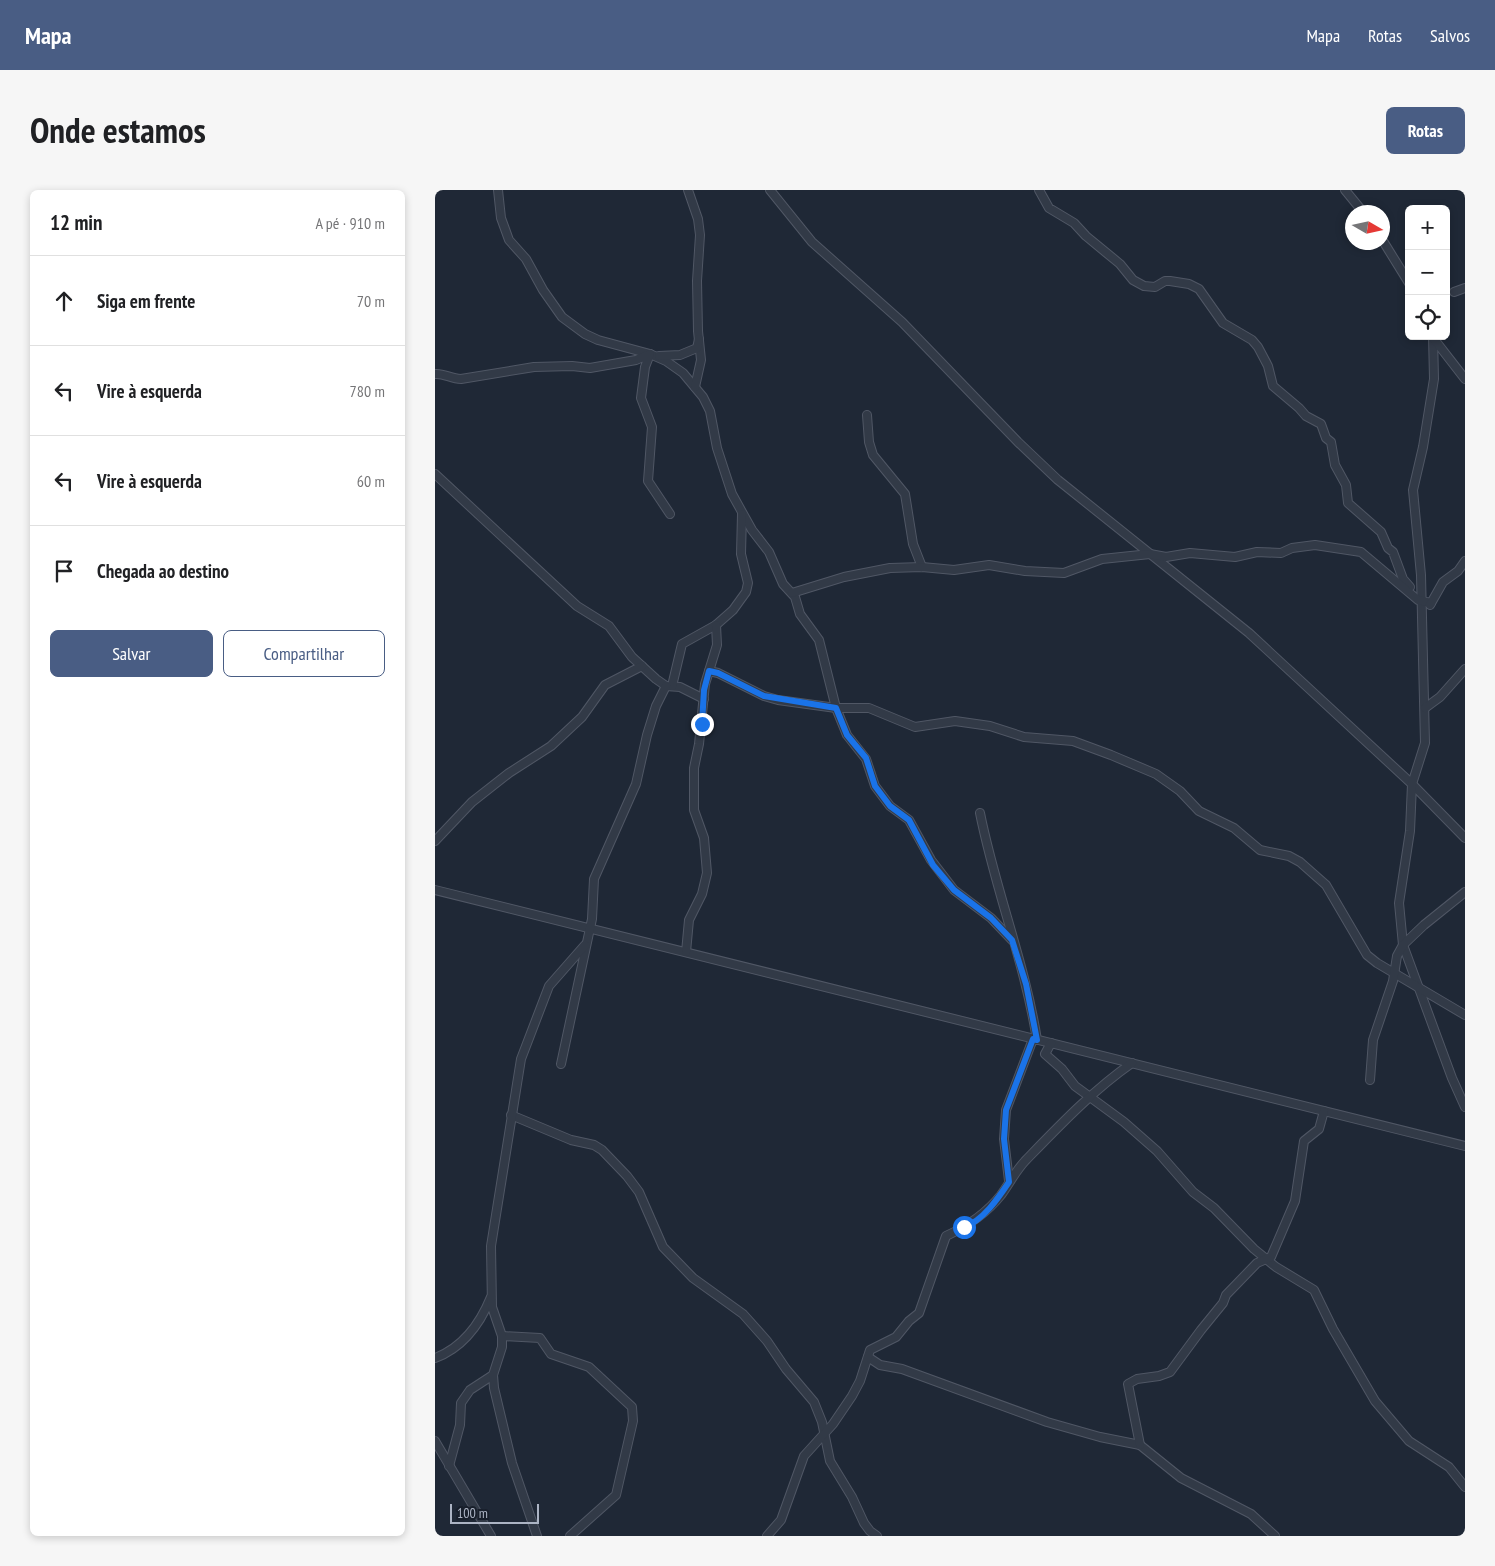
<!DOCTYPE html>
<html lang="pt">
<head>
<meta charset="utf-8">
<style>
  body { margin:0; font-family:"PT Sans Narrow",sans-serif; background:#f6f6f6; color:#202124 }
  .controls { position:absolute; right:15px; top:15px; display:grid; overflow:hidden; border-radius:8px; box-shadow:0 2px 8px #0003 }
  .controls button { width:45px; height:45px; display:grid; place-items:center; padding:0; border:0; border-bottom:1px solid #e0e0e0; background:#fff; color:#202124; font:25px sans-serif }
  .compass { position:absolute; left:910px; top:15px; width:45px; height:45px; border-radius:50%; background:#fff; box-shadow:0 2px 8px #0003; rotate:99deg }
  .scale { position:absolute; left:15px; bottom:12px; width:89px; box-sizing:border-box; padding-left:5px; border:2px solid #acb4c4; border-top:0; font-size:14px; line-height:18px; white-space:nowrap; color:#acb4c4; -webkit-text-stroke:4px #181f2b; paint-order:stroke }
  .stop { position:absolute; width:15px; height:15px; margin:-11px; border:4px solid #1a73e8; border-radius:50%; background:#fff }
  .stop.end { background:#1a73e8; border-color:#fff; box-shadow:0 1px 5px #0008 }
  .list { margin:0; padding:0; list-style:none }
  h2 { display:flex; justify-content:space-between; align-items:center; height:65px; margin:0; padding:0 20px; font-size:21px }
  h2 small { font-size:16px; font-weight:400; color:#757577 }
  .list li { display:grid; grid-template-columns:32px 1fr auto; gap:15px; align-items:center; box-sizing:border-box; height:90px; padding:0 20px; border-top:1px solid #e0e0e0 }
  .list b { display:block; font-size:19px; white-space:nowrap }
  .list em { font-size:16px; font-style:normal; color:#757577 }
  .actions { display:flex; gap:10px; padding:15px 20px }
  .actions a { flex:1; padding:11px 0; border:1px solid #495d84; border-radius:8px; text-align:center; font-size:18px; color:#495d84 }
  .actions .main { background:#495d84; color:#fff }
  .icon { flex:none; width:28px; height:28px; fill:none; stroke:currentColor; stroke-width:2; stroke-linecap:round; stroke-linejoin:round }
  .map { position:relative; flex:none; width:1030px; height:1346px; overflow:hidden; border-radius:8px }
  header { display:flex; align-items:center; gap:30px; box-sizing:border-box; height:70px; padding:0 25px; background:#495d84; color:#fff }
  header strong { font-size:24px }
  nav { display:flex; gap:28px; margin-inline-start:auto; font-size:18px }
  .intro { display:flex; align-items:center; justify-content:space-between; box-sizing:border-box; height:120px; padding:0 30px }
  h1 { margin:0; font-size:35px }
  .button { padding:12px 22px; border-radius:8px; background:#495d84; color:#fff; font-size:18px; font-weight:700 }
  main { display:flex; gap:30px; padding:0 30px }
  aside { flex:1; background:#fff; border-radius:8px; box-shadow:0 2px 8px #0003 }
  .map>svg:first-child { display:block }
</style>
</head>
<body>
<header>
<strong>Mapa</strong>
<nav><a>Mapa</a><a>Rotas</a><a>Salvos</a></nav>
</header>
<div class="intro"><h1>Onde estamos</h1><a class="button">Rotas</a></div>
<main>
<aside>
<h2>12 min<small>A pé · 910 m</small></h2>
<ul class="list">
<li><svg class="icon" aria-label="ahead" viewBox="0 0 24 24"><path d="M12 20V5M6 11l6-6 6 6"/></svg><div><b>Siga em frente</b></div><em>70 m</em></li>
<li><svg class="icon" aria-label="left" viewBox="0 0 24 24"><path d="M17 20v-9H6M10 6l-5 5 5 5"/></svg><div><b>Vire à esquerda</b></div><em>780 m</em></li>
<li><svg class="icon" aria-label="left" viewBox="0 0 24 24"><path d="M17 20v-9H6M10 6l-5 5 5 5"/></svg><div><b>Vire à esquerda</b></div><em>60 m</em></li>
<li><svg class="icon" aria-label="arrive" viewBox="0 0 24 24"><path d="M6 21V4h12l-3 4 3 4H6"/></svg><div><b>Chegada ao destino</b></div></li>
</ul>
<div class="actions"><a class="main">Salvar</a><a>Compartilhar</a></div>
</aside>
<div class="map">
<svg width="1030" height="1346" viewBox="0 0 1030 1346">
  <rect width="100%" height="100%" fill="#1f2836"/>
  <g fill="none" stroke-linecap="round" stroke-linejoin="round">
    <g stroke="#505765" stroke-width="10">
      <g id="minor">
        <polyline points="63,0 66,28 74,50 91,69 108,100 127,127 150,144 163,150 215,164 231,171 248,183 268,207 275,221 282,258 297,304 317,340 334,362 348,394 360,407 365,424 384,450 401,518 412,545 431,569 440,596 455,616 474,630 496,670 519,700 556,728 577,750"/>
        <polyline points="253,0 263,29 265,45 262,91 263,141 266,170 260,197"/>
        <polyline points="335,0 377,52 467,132 583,252 623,290 814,443 977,594 1030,648"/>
        <polyline points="604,0 614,18 639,33 651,46 685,74 698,90 709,96 720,97 730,91 735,91 754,94 764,99 788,133 817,150 823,157 833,176 838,196 864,218 871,226 886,234 891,248 896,252 900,275 911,295 913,313 946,342 953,358 958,362 968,389 975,397"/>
        <polyline points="910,0 928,22"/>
        <polyline points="948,51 974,93"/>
        <polyline points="1019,102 1030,98"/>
        <polyline points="998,146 999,189 988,257 978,300 986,385 990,553 977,594 975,641 964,713 968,755 1017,888 1030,917"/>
        <polyline points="999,149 1030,189"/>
        <polyline points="224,166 245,165 262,158 264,149"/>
        <path d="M0 184C9 183 16 189 26 189L99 177 137 176 155 178 201 170 215 164 210 177 206 208 217 237 213 291 235 324"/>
        <polyline points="432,225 434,252 438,265 470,304 478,354 487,377"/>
        <polyline points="0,284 142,416 174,436 197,467 221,489 231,496 245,497 269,509"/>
        <polyline points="357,403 409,387 455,378 487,377 519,380 554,375 590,381 629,383 667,369 715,364 731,367 755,363 800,367 822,362 846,363 857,358 880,355 926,362 983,410 996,413"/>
        <polyline points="995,415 1008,392 1023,381 1030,371"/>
        <polyline points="274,481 283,483 329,506 343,510 401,518 434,518 480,537 520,531 555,536 589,547 638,551 676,565 721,584 745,601 764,621 799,638 825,660 854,666 865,672 891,695 932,765 942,773 1030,825"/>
        <polyline points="237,496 247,454 281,435 298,420 311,402 313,393 306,364 307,324"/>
        <polyline points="990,518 1005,507 1030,479"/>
        <path d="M545 623C560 699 590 773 602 850"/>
        <polyline points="0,651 37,612 74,583 116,556 147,527 170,495 207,476"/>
        <polyline points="0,700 1030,956"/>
        <polyline points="251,762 254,730 267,704 272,683 269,648 259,620 259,578 264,554 270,494 282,455 281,435"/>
        <polyline points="616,853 610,864 627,879 640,896 689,932 722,961 758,1002 779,1018 819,1059 841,1077 879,1100 898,1139 940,1211 974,1251 1014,1277 1030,1297"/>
        <polyline points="126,874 157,729 159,689 201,594 212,545 221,516 231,496"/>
        <polyline points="935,890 938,850 958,791 962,766 968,755 989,735 1030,702"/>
        <polyline points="76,925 136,950 159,955 167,960 192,986 204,1002 228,1057 258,1088 308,1124 332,1151 351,1179 379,1212 387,1232 395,1271 417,1307 429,1333 435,1341 442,1346"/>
        <polyline points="574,991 569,949 571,920 598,849"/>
        <polyline points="67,1146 105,1148 116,1164 154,1177 197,1217 198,1231 181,1305 135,1346"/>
        <polyline points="433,1167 445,1175 467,1179 612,1232 665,1247 705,1255 746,1288 816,1324 840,1346"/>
        <path d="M0 1168C27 1158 45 1134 56 1107"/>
        <polyline points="0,1251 56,1346"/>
        <polyline points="705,1255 693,1194 702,1189 724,1186 735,1182 766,1140 788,1113 791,1105 822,1073 836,1067 860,1011 869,951 884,939 889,921"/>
        <polyline points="14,1276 25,1235 26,1213 35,1200 58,1185"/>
        <polyline points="102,1346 77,1273 59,1198 58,1185 67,1157 67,1146 57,1117 56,1056 86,869 114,796 150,755"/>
        <path d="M332 1346 346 1330 369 1266 398 1234 417 1206 425 1191 435 1160 461 1147 474 1131 484 1123 511 1046C533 1036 551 1024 566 1005 574 994 580 982 590 971 623 937 658 900 697 873"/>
      </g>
    </g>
    <use href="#minor" stroke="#323a47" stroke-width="8"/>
  </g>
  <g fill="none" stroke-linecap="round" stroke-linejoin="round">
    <path stroke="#1a73e8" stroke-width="6" d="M267 534 269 500 274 481 283 483 329 506 401 518 412 545 431 568 440 596 455 616 474 630 498 675 519 700 556 728 577 750 591 794 602 850 598 849 571 920 569 949 574 992C564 1007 548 1031 529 1037"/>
  </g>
</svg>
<div class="controls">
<button>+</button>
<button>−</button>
<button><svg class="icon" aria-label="locate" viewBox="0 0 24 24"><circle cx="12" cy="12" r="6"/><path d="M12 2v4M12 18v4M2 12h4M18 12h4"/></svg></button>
</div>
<svg class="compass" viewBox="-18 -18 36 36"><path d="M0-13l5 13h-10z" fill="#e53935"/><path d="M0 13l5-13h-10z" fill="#757577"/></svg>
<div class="scale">100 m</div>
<div class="stop" style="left:529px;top:1037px"></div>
<div class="stop end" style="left:267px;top:534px"></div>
</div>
</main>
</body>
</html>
